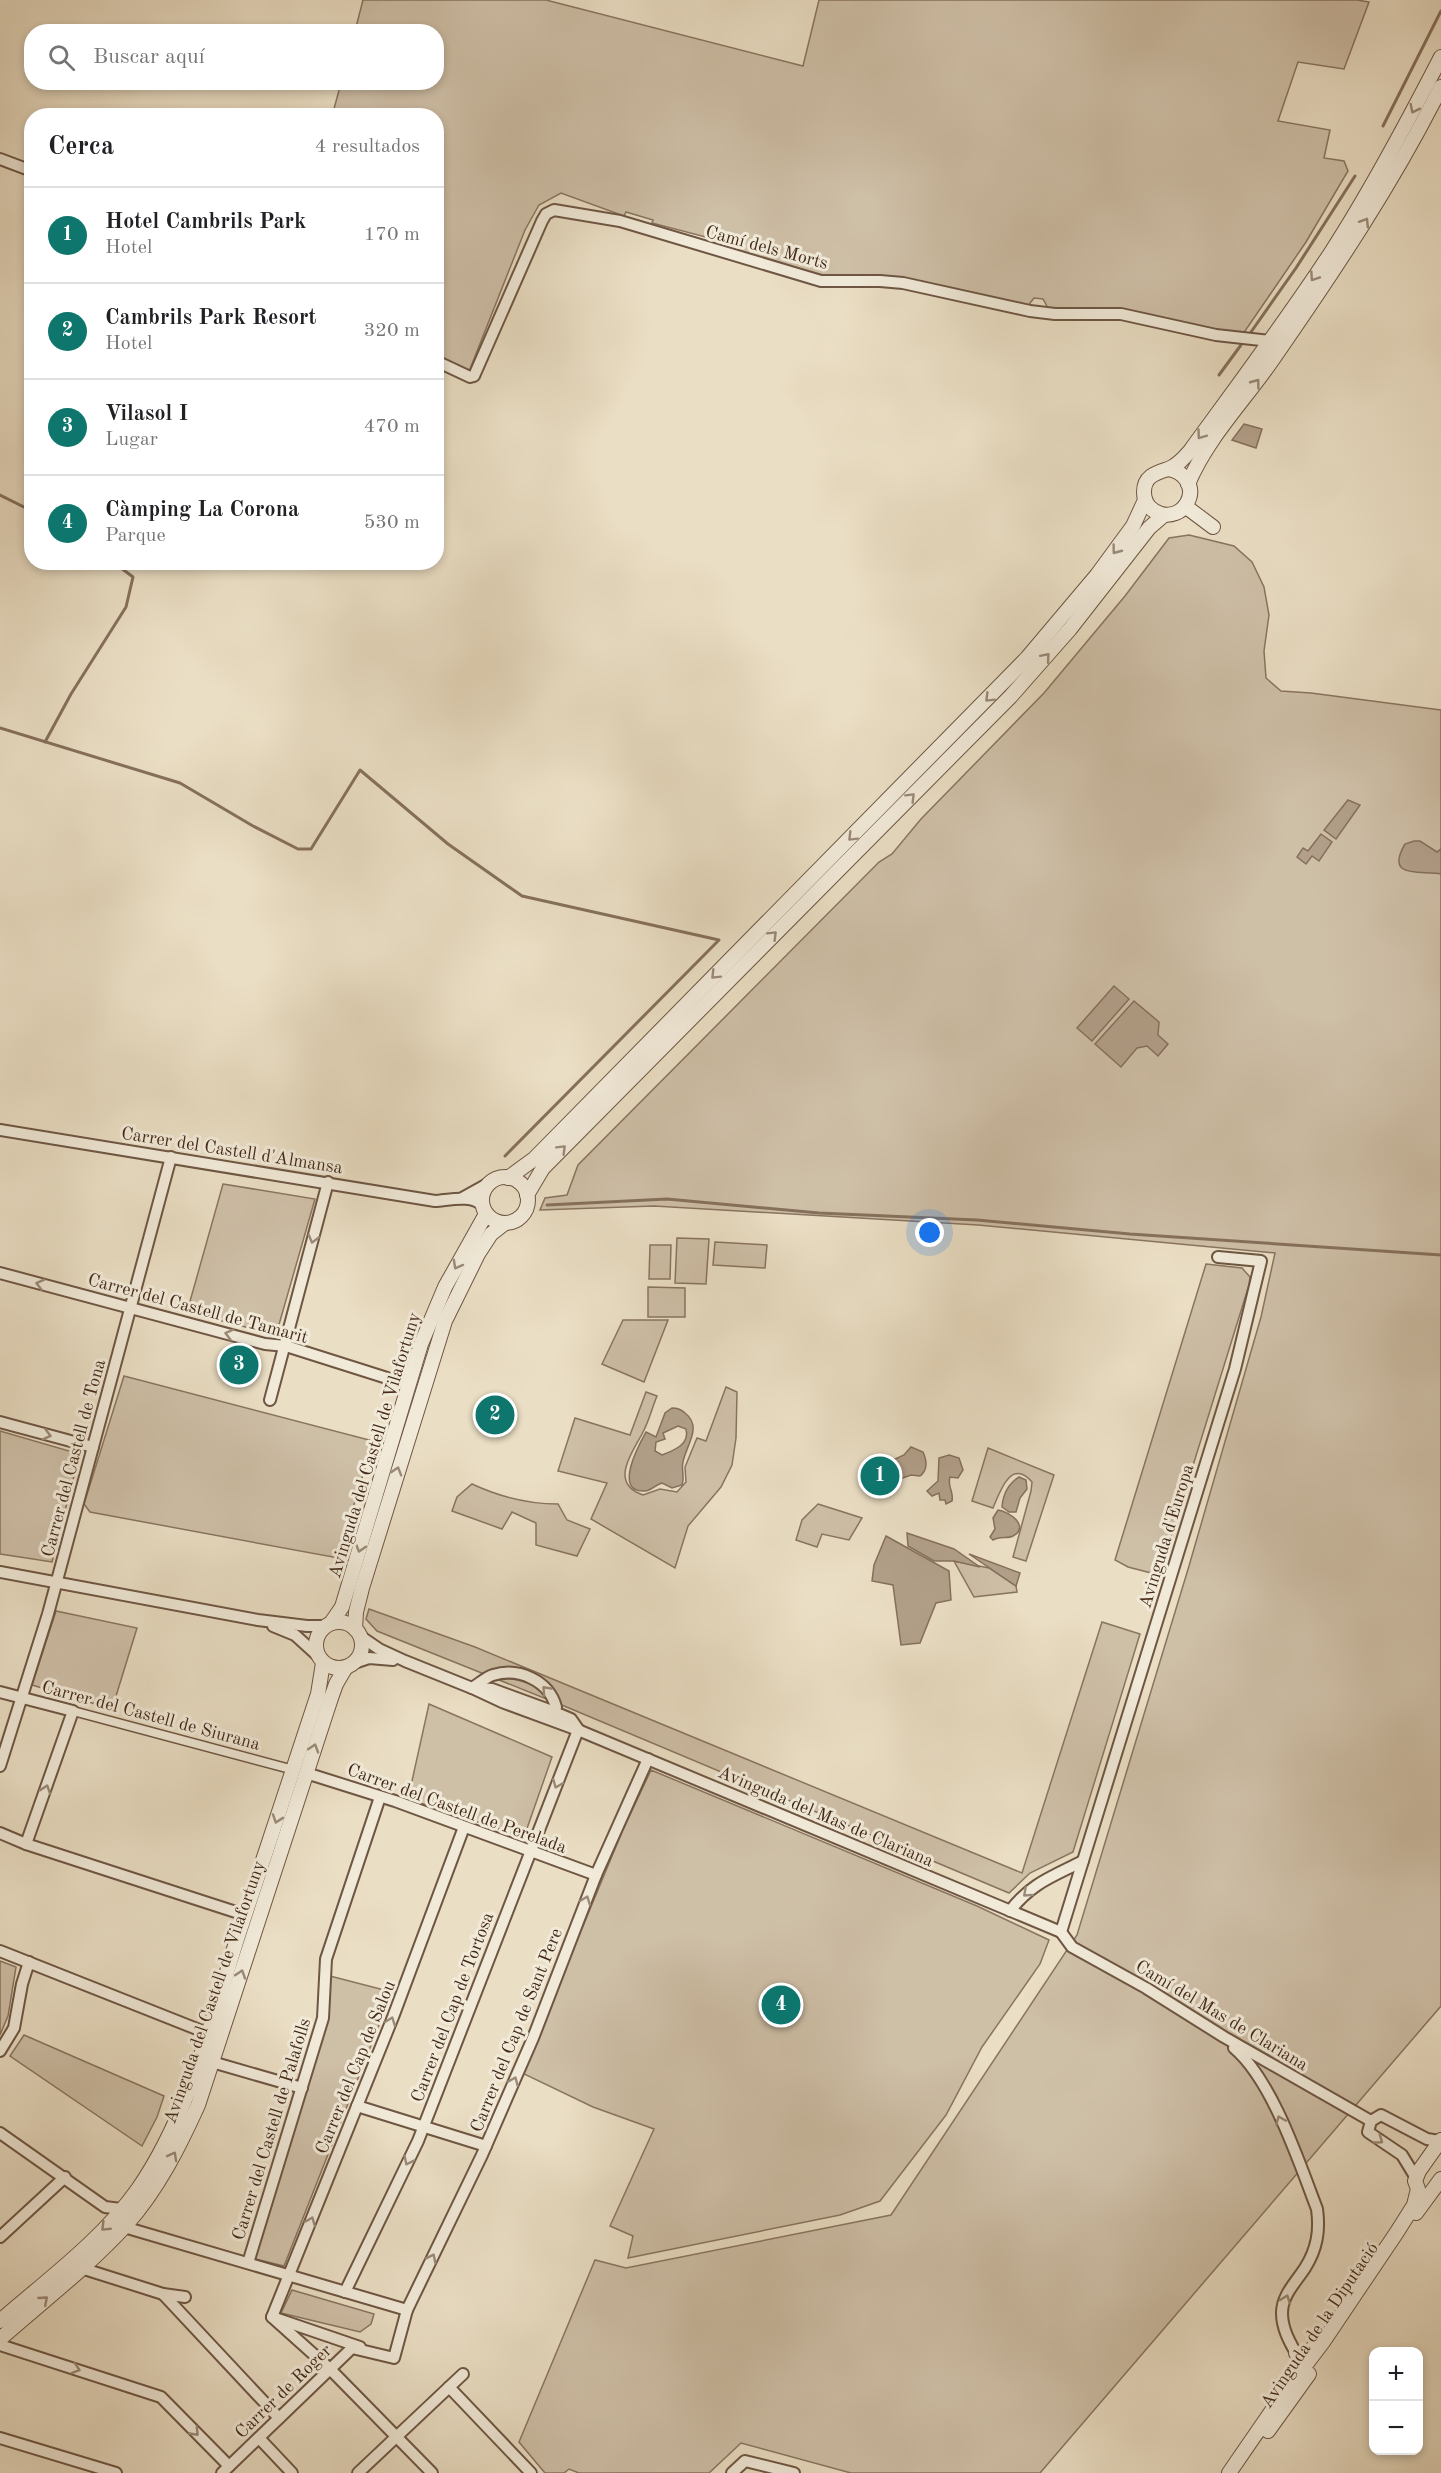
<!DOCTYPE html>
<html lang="es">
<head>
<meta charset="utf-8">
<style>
  body { margin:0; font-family:"Old Standard TT",serif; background:#f2f2f2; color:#202124 }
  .controls { position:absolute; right:18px; bottom:18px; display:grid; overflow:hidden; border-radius:12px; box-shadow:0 3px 9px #0003 }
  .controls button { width:54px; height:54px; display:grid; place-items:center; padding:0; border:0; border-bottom:2px solid #e0e0e0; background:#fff; color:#202124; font:30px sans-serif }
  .you { position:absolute; left:930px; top:1233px; width:21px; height:21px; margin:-15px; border:4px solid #fff; border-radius:50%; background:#1a73e8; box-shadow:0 0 0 9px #1a73e833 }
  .badge { display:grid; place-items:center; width:39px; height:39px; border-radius:50%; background:#0f766e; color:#fff; font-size:20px; font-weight:700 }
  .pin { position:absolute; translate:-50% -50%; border:3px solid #fff; box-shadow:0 2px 6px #0006 }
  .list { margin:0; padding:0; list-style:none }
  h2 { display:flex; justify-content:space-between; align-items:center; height:78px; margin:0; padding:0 24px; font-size:26px }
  h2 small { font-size:20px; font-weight:400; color:#757577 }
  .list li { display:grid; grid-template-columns:39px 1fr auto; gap:18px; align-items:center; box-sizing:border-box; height:96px; padding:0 24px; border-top:2px solid #e0e0e0 }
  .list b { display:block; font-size:22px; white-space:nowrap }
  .list p { margin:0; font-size:20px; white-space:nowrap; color:#757577 }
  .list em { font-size:20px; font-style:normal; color:#757577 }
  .icon { flex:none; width:33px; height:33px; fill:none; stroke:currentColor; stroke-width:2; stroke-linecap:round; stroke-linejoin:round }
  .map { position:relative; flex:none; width:1441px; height:2473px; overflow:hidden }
  .search { position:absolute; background:#fff; box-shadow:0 3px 9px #0003; left:24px; top:24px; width:420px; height:66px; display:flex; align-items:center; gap:15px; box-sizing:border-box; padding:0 21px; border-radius:24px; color:#757577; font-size:22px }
  .panel { position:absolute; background:#fff; box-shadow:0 3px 9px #0003; left:24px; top:108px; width:420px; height:462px; border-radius:24px }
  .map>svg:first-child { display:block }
</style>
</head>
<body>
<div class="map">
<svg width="1441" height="2473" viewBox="0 0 1441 2473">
  <rect width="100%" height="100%" fill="#eadec4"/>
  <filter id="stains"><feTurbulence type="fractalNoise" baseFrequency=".00333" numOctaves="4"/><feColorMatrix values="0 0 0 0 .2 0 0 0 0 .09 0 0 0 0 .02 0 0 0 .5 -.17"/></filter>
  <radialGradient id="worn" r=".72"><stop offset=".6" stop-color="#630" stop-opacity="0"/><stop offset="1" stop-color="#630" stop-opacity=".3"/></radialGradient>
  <g fill="#cebfa7" stroke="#897460" stroke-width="1.5">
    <polygon points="363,0 546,0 803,66 819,0 1357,0 1369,2 1344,69 1298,62 1278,121 1330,130 1324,158 1344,161 1348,171 1306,242 1243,334 1048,308 1043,299 1034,298 1027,307 831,277 786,266 724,247 725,242 652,223 653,220 626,212 624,216 561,193 539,205 525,230 468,374 437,359 436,116 332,116 341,83 436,82 436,32 355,31"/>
    <polygon points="1189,535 1234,546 1252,562 1264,587 1269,615 1264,651 1266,678 1281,691 1311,693 1441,710 1441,2006 1040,2473 851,2473 741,2443 709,2473 579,2473 569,2469 564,2473 545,2473 519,2442 595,2260 626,2268 891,2215 1077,1935 1189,1566 1261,1317 1275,1253 978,1225 654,1206 540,1210 545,1198 567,1195 578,1165 879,862 892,854 921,819 1044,693 1125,596 1169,538"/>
    <polygon points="223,1184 315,1199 276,1335 187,1312"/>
    <polygon points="677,1238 709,1239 706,1284 675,1283"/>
    <polygon points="715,1242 767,1245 765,1268 713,1265"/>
    <polygon points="650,1245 671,1245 670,1279 649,1279"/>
    <polygon points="1206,1264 1242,1268 1250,1277 1249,1285 1159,1575 1128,1567 1115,1560"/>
    <polygon points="648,1287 685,1288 685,1317 648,1317"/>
    <polygon points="623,1320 668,1320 644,1382 602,1364"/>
    <polygon points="124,1376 373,1441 338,1558 90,1512 84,1504"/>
    <path d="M726 1387 737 1392 736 1438 732 1465 721 1487 688 1526 675 1568 591 1519 607 1483 558 1471 575 1418 630 1435 646 1392 657 1396C652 1408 649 1421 643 1432 633 1452 608 1483 643 1495L660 1489 677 1492 686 1482 685 1467 697 1438 706 1441Z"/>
    <polygon points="0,1431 76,1453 78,1460 52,1562 0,1554"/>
    <path d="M988 1448 1054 1475 1026 1561 1013 1557 1031 1491 1032 1482C1011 1458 1000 1491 993 1508L972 1501Z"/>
    <path d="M472 1484C500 1497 527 1504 558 1504L567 1520 590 1529 577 1556 536 1545V1523L512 1512 502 1529 452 1511 457 1497Z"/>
    <polygon points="818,1504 862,1518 849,1540 822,1534 817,1547 796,1540 802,1520"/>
    <polygon points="954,1561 989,1568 1016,1586 1017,1592 974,1597"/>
    <polygon points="369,1609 475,1647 1022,1873 1102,1622 1140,1634 1073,1852 1030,1873 1009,1893 569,1708 377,1631 366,1619"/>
    <polygon points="56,1611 137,1628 112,1709 32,1685"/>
    <polygon points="429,1704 552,1757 524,1837 408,1799"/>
    <polygon points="651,1770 977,1906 1049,1940 1040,1964 982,2047 946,2115 880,2201 840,2215 628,2258 633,2236 610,2226 654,2129 593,2107 522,2073 622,1832"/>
    <polygon points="0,1961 16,1967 8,2016 0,2035"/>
    <polygon points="330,1976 392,1992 284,2266 255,2259 329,2016"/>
    <polygon points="24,2035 164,2096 157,2117 142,2146 10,2056"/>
    <polygon points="292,2290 374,2314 371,2324 360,2332 281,2313"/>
  </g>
  <g fill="#b2a08a" stroke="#86705c" stroke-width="1.5" fill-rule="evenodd">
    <polygon points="1244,424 1262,429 1256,448 1232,440"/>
    <polygon points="1348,800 1360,805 1336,839 1324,830"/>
    <polygon points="1321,834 1332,842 1319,861 1312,856 1306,864 1297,857 1303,848 1308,851"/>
    <path d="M1414 841H1420L1437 852 1441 849V874C1422 870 1384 880 1405 844Z"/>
    <polygon points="1114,986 1129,999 1092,1041 1077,1028"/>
    <polygon points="1134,1001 1159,1022 1158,1035 1168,1044 1158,1056 1147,1046 1137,1048 1121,1067 1095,1044"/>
    <path d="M672 1408C678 1408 681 1409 685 1413 703 1427 686 1445 683 1462 681 1470 685 1477 682 1485L672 1488 662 1483C655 1485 651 1491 645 1491 612 1493 640 1443 646 1432L656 1437 665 1413ZM678 1426 686 1429C690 1444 675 1450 662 1455L655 1451 656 1442 665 1439 663 1433Z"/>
    <path d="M911 1447 923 1452C927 1461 928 1470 920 1476L911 1475 897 1480 891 1475H884L881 1468 884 1458 888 1459 889 1462 904 1455Z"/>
    <path d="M949 1455 959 1458 963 1470 958 1478 950 1477C947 1487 954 1491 952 1501L946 1504 945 1500H940L939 1493 932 1496 927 1491 938 1481 939 1458Z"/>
    <path d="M1019 1477 1026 1480 1027 1489 1020 1498 1016 1512H1009L1002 1507C1003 1494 1008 1484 1019 1477Z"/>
    <path d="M998 1510C1008 1511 1031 1526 1013 1536 1007 1539 1000 1536 993 1540L990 1537 995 1529 993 1518Z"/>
    <polygon points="907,1533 954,1549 980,1567 954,1561 934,1561 908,1546"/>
    <polygon points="886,1536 949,1571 951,1600 936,1603 920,1643 901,1645 893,1585 872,1581 874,1565"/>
    <polygon points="969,1554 1020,1573 1016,1586"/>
  </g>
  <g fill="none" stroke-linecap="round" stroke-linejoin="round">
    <g stroke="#86705c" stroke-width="3">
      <polyline points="1383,126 1441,11"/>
      <polyline points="1251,332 1296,268 1355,176"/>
      <polyline points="1219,375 1241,345"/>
      <polyline points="0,495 32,511"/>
      <polyline points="0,728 180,783 253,826 298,849 311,849 360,770 448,844 522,896 719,940 505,1156"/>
      <polyline points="45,742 71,694 126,607 133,577 113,562"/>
      <polyline points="547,1205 667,1199 819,1213 977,1220 1130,1234 1441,1255"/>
    </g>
    <g stroke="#6e5643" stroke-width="11">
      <polyline id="pedestrian" points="73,1711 294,1770"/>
    </g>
    <g stroke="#6e5643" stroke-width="14">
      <g id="minor">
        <polyline points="0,159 32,171"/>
        <polyline points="436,361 470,377 474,376 542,221 546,214 554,210 620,221 821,281 880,281 903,283 1030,311 1055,314 1121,314 1216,335 1270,341"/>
        <path d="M0 1130 435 1201C450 1200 472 1194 483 1206"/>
        <polyline points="462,1198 489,1183"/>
        <polyline points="0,1273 265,1344 286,1346 387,1378"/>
        <polyline points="270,1400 328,1182"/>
        <polyline points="0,1422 93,1447"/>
        <polyline points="0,1572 258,1620 307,1626 326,1626"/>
        <polyline points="273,1626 295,1635 317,1655"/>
        <polyline points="360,1636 379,1649 405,1661 472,1688 502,1702 578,1730 1061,1932"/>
        <polyline points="354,1663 369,1658 393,1660"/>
        <path d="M472 1688C479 1684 486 1677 493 1675 519 1667 549 1681 556 1707L548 1714 540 1711"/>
        <polyline points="479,1688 492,1689 552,1711 571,1719 578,1729"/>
        <polyline points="0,1692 73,1711 26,1844"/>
        <polyline points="0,1766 48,1614 171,1157"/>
        <polyline points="306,1773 395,1801 596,1875"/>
        <polyline points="0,1833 26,1844 245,1915"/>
        <path d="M1010 1911C1031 1883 1054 1876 1083 1861"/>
        <polyline points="1061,1932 1235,1369 1261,1261 1218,1257"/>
        <polyline points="1061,1932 1072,1947 1146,1988 1224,2037 1371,2121"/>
        <polyline points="0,1951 207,2033"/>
        <path d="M1234 2048C1272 2080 1299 2162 1317 2209 1320 2231 1317 2249 1305 2268 1296 2282 1282 2295 1282 2313 1282 2328 1289 2341 1296 2353"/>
        <polyline points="0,2051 14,2028 22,1984 29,1962"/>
        <polyline points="212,2062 302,2088"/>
        <polyline points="357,2106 486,2146"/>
        <polyline points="0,2133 105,2207 121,2209"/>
        <polyline points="1416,2178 1402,2155 1368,2132 1371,2121 1381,2115 1427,2139 1439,2141"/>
        <polyline points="124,2227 407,2310"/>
        <polyline points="0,2237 65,2177"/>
        <polyline points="248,2263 323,2018 326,1959 380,1797"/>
        <polyline points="81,2268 163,2294 185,2297"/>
        <polyline points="345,2292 418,2141 578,1730"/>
        <polyline points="163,2294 279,2418"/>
        <polyline points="272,2317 393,2017 464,1827"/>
        <polyline points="272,2317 330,2369 432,2473"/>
        <polyline points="278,2319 360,2347"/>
        <polyline points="0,2345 161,2397 229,2466"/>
        <polyline points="449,2387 531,2473"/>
        <polyline points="0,2438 116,2473"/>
        <polyline points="259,2438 292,2473"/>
        <polyline points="222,2473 352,2348 394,2358 407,2310 482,2155 533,2038 596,1875 648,1759"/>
        <polyline points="358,2473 463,2374"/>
        <polyline points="732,2473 745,2461 794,2473"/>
      </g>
    </g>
    <g stroke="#6e5643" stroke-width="16">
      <g id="tertiary">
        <path d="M1168 469C1184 471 1196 487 1187 503 1176 523 1144 516 1144 492 1144 476 1156 473 1168 469 1177 466 1184 458 1190 451 1238 385 1287 320 1332 251 1372 189 1407 123 1441 57"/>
        <path d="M1188 484C1207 438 1245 400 1273 359 1334 271 1393 183 1441 87"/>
        <polyline points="1185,506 1213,527"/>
        <circle cx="505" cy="1200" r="23"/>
        <polyline points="508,1178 534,1159 1027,658 1097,575 1133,526 1145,500"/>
        <polyline points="527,1195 543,1168 1011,696 1070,629 1149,528 1164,515"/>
        <circle cx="339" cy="1645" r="23"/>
        <polyline points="331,1623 342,1607 421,1344 445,1287 486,1214"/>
        <polyline points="355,1629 356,1612 362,1588 445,1321 478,1254 491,1234 505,1223"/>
        <polyline points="1416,2213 1441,2179"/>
        <path d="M0 2321C47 2280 102 2240 138 2189 190 2114 211 2021 238 1936 264 1855 292 1775 318 1694L323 1663"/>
        <path d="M0 2339C43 2301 89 2266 127 2224 158 2189 179 2147 198 2105L331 1698 336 1684 346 1667"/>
        <path d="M1296 2353C1306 2355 1310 2352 1316 2344"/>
        <polyline points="1268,2431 1309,2374"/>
        <polyline points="1229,2473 1282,2396 1323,2342 1397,2232 1414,2205 1418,2189 1415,2181 1419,2171 1441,2140"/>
      </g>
    </g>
    <use href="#pedestrian" stroke="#f1ead9" stroke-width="8"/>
    <use href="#minor" stroke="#f1ead9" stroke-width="10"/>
    <use href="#tertiary" stroke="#f1ead9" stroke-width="14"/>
  </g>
  <defs><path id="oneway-chevron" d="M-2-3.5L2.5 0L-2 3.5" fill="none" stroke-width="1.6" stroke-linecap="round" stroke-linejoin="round" transform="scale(1.5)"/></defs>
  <g stroke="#9a8a78">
    <use href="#oneway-chevron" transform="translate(1414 109) rotate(117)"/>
    <use href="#oneway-chevron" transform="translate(1365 222) rotate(-58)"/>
    <use href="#oneway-chevron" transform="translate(1314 277) rotate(124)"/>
    <use href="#oneway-chevron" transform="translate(1256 383) rotate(-53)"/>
    <use href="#oneway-chevron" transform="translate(1201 435) rotate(126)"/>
    <use href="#oneway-chevron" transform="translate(1116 550) rotate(127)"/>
    <use href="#oneway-chevron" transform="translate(1046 657) rotate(-49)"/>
    <use href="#oneway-chevron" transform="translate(989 698) rotate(135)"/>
    <use href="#oneway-chevron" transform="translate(911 797) rotate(-45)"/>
    <use href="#oneway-chevron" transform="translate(852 837) rotate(135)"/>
    <use href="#oneway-chevron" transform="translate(773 935) rotate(-45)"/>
    <use href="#oneway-chevron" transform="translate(715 975) rotate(135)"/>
    <use href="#oneway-chevron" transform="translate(562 1149) rotate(-45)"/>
    <use href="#oneway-chevron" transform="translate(313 1239) rotate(105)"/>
    <use href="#oneway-chevron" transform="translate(457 1265) rotate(119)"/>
    <use href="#oneway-chevron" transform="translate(40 1284) rotate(-165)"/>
    <use href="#oneway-chevron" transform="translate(229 1334) rotate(-165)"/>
    <use href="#oneway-chevron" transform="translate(47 1435) rotate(15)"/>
    <use href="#oneway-chevron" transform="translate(397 1471) rotate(-73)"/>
    <use href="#oneway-chevron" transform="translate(360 1548) rotate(107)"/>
    <use href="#oneway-chevron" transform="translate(546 1690) rotate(-133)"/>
    <use href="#oneway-chevron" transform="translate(314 1748) rotate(-72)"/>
    <use href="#oneway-chevron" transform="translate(557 1784) rotate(112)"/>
    <use href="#oneway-chevron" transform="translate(46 1789) rotate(-71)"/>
    <use href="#oneway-chevron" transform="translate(277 1819) rotate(109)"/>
    <use href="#oneway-chevron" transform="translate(1027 1893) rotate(138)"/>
    <use href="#oneway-chevron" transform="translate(586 1900) rotate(-69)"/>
    <use href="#oneway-chevron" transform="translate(241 1974) rotate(-72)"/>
    <use href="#oneway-chevron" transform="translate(391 2021) rotate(-69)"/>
    <use href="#oneway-chevron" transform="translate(514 2081) rotate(-67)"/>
    <use href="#oneway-chevron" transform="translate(1280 2120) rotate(-113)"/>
    <use href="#oneway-chevron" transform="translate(1379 2140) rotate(36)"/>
    <use href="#oneway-chevron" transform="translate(173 2156) rotate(-61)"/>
    <use href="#oneway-chevron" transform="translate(408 2161) rotate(116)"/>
    <use href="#oneway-chevron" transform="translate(311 2221) rotate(-68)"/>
    <use href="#oneway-chevron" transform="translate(105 2227) rotate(136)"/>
    <use href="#oneway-chevron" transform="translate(432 2258) rotate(-64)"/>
    <use href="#oneway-chevron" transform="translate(1286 2299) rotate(-70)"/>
    <use href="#oneway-chevron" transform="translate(44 2300) rotate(-41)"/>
    <use href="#oneway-chevron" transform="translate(76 2369) rotate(18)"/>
    <use href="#oneway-chevron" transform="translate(195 2432) rotate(46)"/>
  </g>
  <g text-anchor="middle" stroke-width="6" stroke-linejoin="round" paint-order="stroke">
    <g font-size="18" fill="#442918" stroke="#f1ead9">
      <text transform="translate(767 247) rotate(15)" y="6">Camí dels Morts</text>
      <text transform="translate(232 1150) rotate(9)" y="6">Carrer del Castell d'Almansa</text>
      <text transform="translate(198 1308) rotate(15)" y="6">Carrer del Castell de Tamarit</text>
      <text transform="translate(374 1445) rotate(-73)" y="6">Avinguda del Castell de Vilafortuny</text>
      <text transform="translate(73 1458) rotate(-75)" y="6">Carrer del Castell de Tona</text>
      <text transform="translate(1166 1536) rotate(-73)" y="6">Avinguda d'Europa</text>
      <text transform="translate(151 1715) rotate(15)" y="6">Carrer del Castell de Siurana</text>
      <text transform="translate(457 1808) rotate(20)" y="6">Carrer del Castell de Perelada</text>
      <text transform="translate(826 1816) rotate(23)" y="6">Avinguda del Mas de Clariana</text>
      <text transform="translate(214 1992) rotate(-71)" y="6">Avinguda del Castell de Vilafortuny</text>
      <text transform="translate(452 2007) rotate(-69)" y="6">Carrer del Cap de Tortosa</text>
      <text transform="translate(1222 2015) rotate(31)" y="6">Camí del Mas de Clariana</text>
      <text transform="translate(516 2030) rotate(-68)" y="6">Carrer del Cap de Sant Pere</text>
      <text transform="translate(355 2067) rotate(-68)" y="6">Carrer del Cap de Salou</text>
      <text transform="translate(271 2129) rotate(-73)" y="6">Carrer del Castell de Palafolls</text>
      <text transform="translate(1319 2325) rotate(-56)" y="6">Avinguda de la Diputació</text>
      <text transform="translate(283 2391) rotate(-44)" y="6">Carrer de Roger</text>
    </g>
  </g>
  <rect width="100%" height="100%" filter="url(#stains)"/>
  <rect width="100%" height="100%" fill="url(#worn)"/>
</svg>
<div class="controls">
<button>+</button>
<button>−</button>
</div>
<div class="you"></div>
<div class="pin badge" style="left:880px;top:1476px">1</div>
<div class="pin badge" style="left:495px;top:1415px">2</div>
<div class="pin badge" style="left:239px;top:1365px">3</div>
<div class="pin badge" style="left:781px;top:2005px">4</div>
<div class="search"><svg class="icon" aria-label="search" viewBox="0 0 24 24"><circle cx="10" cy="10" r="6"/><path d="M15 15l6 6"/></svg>Buscar aquí</div>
<section class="panel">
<h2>Cerca<small>4 resultados</small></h2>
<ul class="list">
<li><span class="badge">1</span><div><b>Hotel Cambrils Park</b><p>Hotel</p></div><em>170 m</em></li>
<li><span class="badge">2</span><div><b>Cambrils Park Resort</b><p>Hotel</p></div><em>320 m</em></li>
<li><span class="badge">3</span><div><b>Vilasol I</b><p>Lugar</p></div><em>470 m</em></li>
<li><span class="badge">4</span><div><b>Càmping La Corona</b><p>Parque</p></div><em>530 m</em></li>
</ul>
</section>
</div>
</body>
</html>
